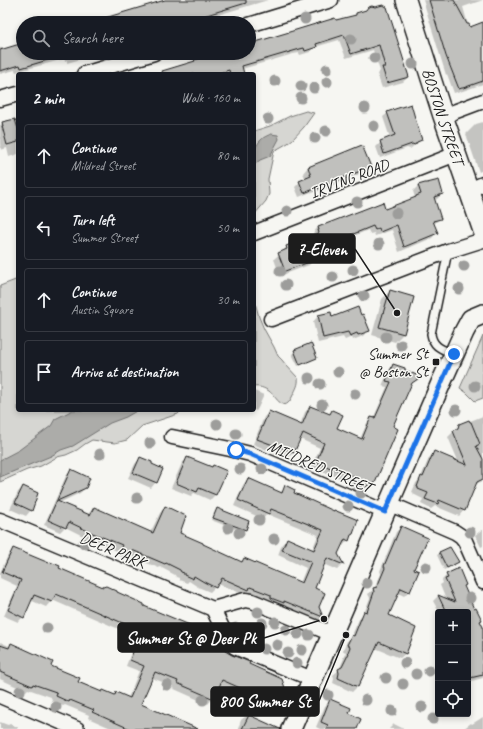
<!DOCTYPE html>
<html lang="en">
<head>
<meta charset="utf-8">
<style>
  body { margin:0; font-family:Caveat,sans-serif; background:#242831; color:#f1f3f6 }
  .controls { position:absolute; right:12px; bottom:12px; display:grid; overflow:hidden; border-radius:4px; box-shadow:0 2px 6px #0003 }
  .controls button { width:36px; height:36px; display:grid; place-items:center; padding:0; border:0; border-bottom:1px solid #363941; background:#171b24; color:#f1f3f6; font:20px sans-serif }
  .stop { position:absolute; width:12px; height:12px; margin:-9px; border:3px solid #1a73e8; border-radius:50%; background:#fff }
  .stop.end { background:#1a73e8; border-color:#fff; box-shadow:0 1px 4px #0008 }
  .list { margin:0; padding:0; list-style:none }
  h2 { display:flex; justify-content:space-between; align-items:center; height:52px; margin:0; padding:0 16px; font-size:17px }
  h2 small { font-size:13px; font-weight:400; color:#9ea1a6 }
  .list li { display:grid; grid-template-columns:26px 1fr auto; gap:12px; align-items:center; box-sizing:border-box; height:64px; margin:0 8px 8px; padding:0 8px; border:1px solid #363941; border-radius:4px }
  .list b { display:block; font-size:15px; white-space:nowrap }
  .list p { margin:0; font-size:13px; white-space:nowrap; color:#9ea1a6 }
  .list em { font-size:13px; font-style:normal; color:#9ea1a6 }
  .icon { flex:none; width:22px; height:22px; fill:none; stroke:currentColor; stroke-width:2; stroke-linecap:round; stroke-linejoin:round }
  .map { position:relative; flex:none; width:483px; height:729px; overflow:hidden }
  .search { position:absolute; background:#171b24; box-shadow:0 2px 6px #0003; left:16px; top:16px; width:240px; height:44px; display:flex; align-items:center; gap:10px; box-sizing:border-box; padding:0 14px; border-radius:22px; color:#9ea1a6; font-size:15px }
  .panel { position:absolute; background:#171b24; box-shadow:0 2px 6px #0003; left:16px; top:72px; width:240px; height:340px; border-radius:4px }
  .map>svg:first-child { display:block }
</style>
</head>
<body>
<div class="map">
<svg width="483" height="729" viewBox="0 0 483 729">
  <rect width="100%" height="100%" fill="#f6f6f2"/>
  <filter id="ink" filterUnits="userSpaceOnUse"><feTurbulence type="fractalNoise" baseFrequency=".025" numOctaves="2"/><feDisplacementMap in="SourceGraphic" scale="8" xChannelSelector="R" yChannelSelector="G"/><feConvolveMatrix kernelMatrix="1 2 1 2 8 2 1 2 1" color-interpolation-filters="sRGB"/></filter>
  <g filter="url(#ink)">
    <g fill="#d6d6d2" stroke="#797977">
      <polygon points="306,111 314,113 304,127 293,139 288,143 274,151 268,179 269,194 266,201 254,215 254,131 270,126 290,116"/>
      <polygon points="18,279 18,410 181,410 181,411 178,414 142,426 127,440 115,443 92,440 85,444 77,450 66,455 57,457 41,466 27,470 0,482 0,286"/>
      <path d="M254 299 259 317 264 329 274 347 278 356 282 360 286 365 298 378C299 384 296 389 293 395 284 416 277 397 269 391 264 388 259 386 254 387Z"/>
      <polygon points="483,336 483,398 475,401 467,393 460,388"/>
    </g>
    <g fill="#acaca9" stroke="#727271">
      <path d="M271 134 278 135 279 139 270 156 260 160 254 165V149C257 147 257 144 260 141 263 137 267 136 271 134Z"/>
      <polygon points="73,410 138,410 126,417 110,423 73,446 61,450 51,456 0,477 0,460 19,450 51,426 55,419"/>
    </g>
    <g fill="#0003">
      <polygon points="163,0 268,0 191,23 91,23 161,2"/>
      <polygon points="423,0 483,0 463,7 469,28 483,23 483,84 457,93 457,92 454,93 447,74 446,75"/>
      <polygon points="356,14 408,77 403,82 382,88 377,74 380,71 373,50 346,58 339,40 315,47 310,52 300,55 299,53 293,54 242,69 243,74 172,74 193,63 195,61 222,53 249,53 249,45 335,22 354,16"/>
      <polygon points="23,44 23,53 102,53 67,63 67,60 65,61 64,59 16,72 15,70 0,74 0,48 2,47 3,50"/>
      <polygon points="388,113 421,140 410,149 407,148 380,158 376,147 381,142 390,138 383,117"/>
      <polygon points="18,120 18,154 9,157 7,148 1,150 0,144 0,125 3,123"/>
      <polygon points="483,122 483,170 479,172 466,134 476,124"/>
      <polygon points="361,146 369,167 364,172 324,189 312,193 311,192 299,197 295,187 300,182 306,180 303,173 308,167"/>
      <polygon points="418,186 442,194 437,199 434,200 440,218 434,224 437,232 432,238 399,252 392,230 375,236 374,233 370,234 368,230 342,241 336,247 312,256 314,260 309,265 280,276 274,259 287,247 314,235 313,233 318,227 385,210 415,198 413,191"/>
      <polygon points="390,291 403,334 395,342 372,335 382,299"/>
      <polygon points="318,316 368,330 363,336 353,340 352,337 345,340 343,337 318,343 313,322"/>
      <polygon points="295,351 316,358 313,360 298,366 292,354"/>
      <polygon points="394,365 403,370 419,377 410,385 391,427 374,482 368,487 359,492 350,489 353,483 311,467 320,448 300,439 293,453 288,458 268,449 267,450 253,444 264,417 269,412 300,425 305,412 310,407 329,415 332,411 336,428 360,439 367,423 372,418 373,419 387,387 382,386 389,370"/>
      <polygon points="254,391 264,395 258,408 256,411 254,410"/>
      <polygon points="483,416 483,480 475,485 464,510 459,516 435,506 431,509 421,504 423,499 413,494 414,493 412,492 416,483 420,479 429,458 435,452 459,463 448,437 460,425"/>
      <polygon points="140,458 156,482 151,488 128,478 135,464"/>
      <polygon points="188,458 211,468 225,472 215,495 210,500 194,493 191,496 171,488 182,463"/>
      <polygon points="71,470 85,488 80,493 59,503 88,515 89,513 94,508 150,533 160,513 165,507 179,534 241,562 244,559 300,583 306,568 278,555 282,544 288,539 312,550 318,535 267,514 263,519 234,506 243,485 248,479 280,493 286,487 293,493 350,535 348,540 343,546 341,545 337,554 342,565 337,570 323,564 314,589 322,617 317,622 246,592 243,594 218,584 210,592 198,587 189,581 187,583 179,580 179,578 176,577 175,575 160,567 159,568 127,555 124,558 116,554 117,551 85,537 65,527 60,532 44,525 66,476"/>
      <polygon points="23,487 31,510 26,516 10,509 18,492"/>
      <polygon points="217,509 248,522 245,530 242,532 211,520 215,511"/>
      <polygon points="401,527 413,570 409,591 404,596 398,593 388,616 406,653 400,658 375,648 357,687 352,692 333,683 334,679 333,675 339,670 344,658 343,658 346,652 343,651 347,641 351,637 360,617 364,613 370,598 368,594 374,589 381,574 380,571 396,532"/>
      <polygon points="483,529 483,546 481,547 475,535"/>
      <polygon points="13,549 142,606 193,640 223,652 248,665 284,688 280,698 275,703 263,699 262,700 253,696 250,700 219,686 213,698 208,704 172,688 173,686 152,678 139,705 195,729 113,729 88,718 89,715 65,705 63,706 51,701 52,699 51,698 51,697 28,689 26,691 0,679 0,642 9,646 11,644 76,682 101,693 103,691 114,696 116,693 128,698 139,671 126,666 137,637 52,600 46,607 30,600 23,617 18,622 4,616 17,586 0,578 0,573 8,555"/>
      <polygon points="440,553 458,562 455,564 444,570 437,555"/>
      <polygon points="447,575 463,587 474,610 476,609 483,626 483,678 468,682 468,612 439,612 433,601 438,596 446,600 440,585 443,583 442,580"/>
      <polygon points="331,700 348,714 356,729 320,729 316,727 325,706"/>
      <polygon points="247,715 265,723 262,729 238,729 241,720"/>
      <polygon points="483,717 483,729 463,729 471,723 472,724"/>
      <polygon points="0,722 8,725 10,724 18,727 17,729 0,729"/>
      <polygon points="394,724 404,729 389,729"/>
    </g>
    <g fill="#c0c0bd" stroke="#1c1c1c">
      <polygon points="165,0 246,0 246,3 187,21 188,23 99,23 98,20"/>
      <polygon points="429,0 454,0 467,24 469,24 470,27 483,22 483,81 463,88 462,88 459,89 446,56"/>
      <polygon points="383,5 387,7 409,77 387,83 382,67 385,67 379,45 351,54 344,35 316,44 317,47 305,51 304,48 300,49 242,66 244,74 230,74 229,70 216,74 163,74 162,71 195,61 194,60 218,53 249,53 249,44 286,33 335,18 336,20 356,15 356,13 366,10 368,7 372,6 375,7"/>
      <polygon points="23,43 23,53 61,53 61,56 21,68 20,65 0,71 0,50"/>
      <polygon points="411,104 415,118 422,140 417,142 415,145 412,144 384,154 380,141 395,135 387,112 395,109"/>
      <polygon points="15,119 18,129 18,142 7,145 2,126 3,126 2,122"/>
      <polygon points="362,145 371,167 330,183 330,184 317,189 317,188 304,193 299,181 311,176 308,167"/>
      <polygon points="439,180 443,194 434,197 441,219 433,221 438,233 404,247 397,225 380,232 379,228 375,230 373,226 341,239 342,242 312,254 315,260 285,271 278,253 287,249 286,246 319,233 318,230 319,230 318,227 383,202 385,209 416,197 416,196 421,194 418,185 425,183 427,183"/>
      <polygon points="390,290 414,297 404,334 379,327"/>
      <polygon points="358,307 361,315 363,314 370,331 358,335 357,333 350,336 348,332 323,338 318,315 331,312 332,317"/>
      <polygon points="311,343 317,358 300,365 294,350"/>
      <polygon points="393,364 405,368 405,370 421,377 412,383 393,426 398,429 375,483 364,487 354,483 357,478 333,468 333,469 316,462 324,443 303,433 294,453 274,444 273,445 257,439 269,411 302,425 310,406 330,414 332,410 343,415 337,428 362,439 371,417 375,418 391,382 386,381"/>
      <polygon points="469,420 470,422 471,422 480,444 476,446 483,459 483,479 477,482 465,511 439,500 438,504 425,499 428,493 418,489 418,487 417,487 421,476 423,477 434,451 467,465 453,431 458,428 459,424"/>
      <polygon points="140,457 152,462 152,464 163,469 157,483 133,473"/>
      <polygon points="187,457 212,467 213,465 227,471 216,495 199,488 197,492 176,483"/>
      <polygon points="71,469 90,478 86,488 57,501 90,515 94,507 153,533 165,506 186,516 180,533 203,543 203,544 242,562 244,558 302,583 311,562 282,550 287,538 314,550 323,530 271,509 269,514 238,500 248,478 282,493 285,485 295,490 294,493 299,495 334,511 334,510 358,520 353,534 351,535 349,541 345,539 338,554 344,565 327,558 315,588 325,593 319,607 323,617 284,601 284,603 271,598 271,595 250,587 249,590 222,578 219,584 218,584 216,588 204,582 194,576 193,579 184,575 184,573 181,572 180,570 166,563 165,564 132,550 130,553 120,549 122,545 90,532 69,522 66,528 48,520"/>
      <polygon points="23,486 38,493 32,511 15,503"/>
      <polygon points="217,508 249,521 246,530 213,518"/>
      <polygon points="401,526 428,538 414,569 419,571 410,592 401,588 389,615 416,628 406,654 379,642 358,687 338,678 339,673 338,669 342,667 349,653 348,652 350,647 347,645 352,635 354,636 364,611 367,612 374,592 373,588 377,587 385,568 384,566"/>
      <polygon points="450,547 459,562 447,568 439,552"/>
      <polygon points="13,548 49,563 50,562 60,566 59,568 103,587 106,586 117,591 117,592 144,604 144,606 197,628 197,630 198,630 194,639 208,645 212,644 225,650 225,651 232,655 250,662 249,664 282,679 285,688 281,698 269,694 269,695 258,691 256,695 222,680 214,699 177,683 178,681 155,672 141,704 198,729 130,729 92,712 94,710 70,700 69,702 56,696 57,694 55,693 56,692 33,684 32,686 0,672 0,645 9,648 11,643 53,662 51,666 80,678 78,682 102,692 103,690 115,695 116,692 130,698 144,666 130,660 141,631 56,594 52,602 34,595 24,618 8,610 21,580 2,572"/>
      <polygon points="459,568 466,585 464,586 474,609 476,608 482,620 480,621 483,627 483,675 470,678 468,671 468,612 446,612 438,595 455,602 445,579 448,578 446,574"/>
      <polygon points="330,699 351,708 349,713 361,719 357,729 326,729 328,725 321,722"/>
      <polygon points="249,715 280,729 242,729"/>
    </g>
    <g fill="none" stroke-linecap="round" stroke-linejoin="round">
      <g stroke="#1c1c1c" stroke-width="10">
        <path id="lane" d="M448 251 431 334C433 347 442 349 453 354"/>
      </g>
      <g stroke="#1c1c1c" stroke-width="17">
        <g id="street">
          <polyline points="249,25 331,0"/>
          <polyline points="84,74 154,53"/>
          <polyline points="0,99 18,94"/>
          <polyline points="443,116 483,101"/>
          <polyline points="469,190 483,184"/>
          <polyline points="254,233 456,154"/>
          <polyline points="271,319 448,251 483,240"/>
          <polyline points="172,437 230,449 250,454 385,512"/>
          <polyline points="388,503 455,532 461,536 465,541 483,582"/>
          <polyline points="0,520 213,609 245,600 252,601 332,634"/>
          <polyline points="213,609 228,640 235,647 312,679"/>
          <polyline points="0,696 77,729"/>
        </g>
      </g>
      <g stroke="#1c1c1c" stroke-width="22">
        <g id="secondary">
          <path id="s1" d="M406 0 443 116 483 231"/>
          <polyline points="291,729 441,383 464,332 471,319 483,314"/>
        </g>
      </g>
      <use href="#lane" stroke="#f6f6f2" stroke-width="7"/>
      <use href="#street" stroke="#f6f6f2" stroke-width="14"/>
      <use href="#secondary" stroke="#f6f6f2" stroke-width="19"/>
    </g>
    <g fill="#9d9d9b">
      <circle cx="305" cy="19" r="5.5"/>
      <circle cx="351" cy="39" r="5.5"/>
      <circle cx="374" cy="58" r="5.5"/>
      <circle cx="413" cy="64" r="5.5"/>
      <circle cx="327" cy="69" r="5.5"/>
      <circle cx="275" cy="81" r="5.5"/>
      <circle cx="327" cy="82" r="5.5"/>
      <circle cx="301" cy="86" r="5.5"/>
      <circle cx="314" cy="88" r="5.5"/>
      <circle cx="301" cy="98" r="5.5"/>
      <circle cx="365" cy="108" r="5.5"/>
      <circle cx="268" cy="119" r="5.5"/>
      <circle cx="374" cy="126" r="5.5"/>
      <circle cx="326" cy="131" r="5.5"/>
      <circle cx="315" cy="138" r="5.5"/>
      <circle cx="357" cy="202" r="5.5"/>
      <circle cx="287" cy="211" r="5.5"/>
      <circle cx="396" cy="213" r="5.5"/>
      <circle cx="379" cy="244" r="5.5"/>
      <circle cx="464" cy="266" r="5.5"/>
      <circle cx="353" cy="270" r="5.5"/>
      <circle cx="280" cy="271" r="5.5"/>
      <circle cx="333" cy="277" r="5.5"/>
      <circle cx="286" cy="285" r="5.5"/>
      <circle cx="459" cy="289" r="5.5"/>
      <circle cx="364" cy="296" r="5.5"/>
      <circle cx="386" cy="337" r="5.5"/>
      <circle cx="401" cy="345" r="5.5"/>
      <circle cx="338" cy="372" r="5.5"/>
      <circle cx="309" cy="378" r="5.5"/>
      <circle cx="320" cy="384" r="5.5"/>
      <circle cx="475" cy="386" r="5.5"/>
      <circle cx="355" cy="394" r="5.5"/>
      <circle cx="322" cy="405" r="5.5"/>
      <circle cx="456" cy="410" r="5.5"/>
      <circle cx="217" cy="424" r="5.5"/>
      <circle cx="236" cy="434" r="5.5"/>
      <circle cx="150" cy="443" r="5.5"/>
      <circle cx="100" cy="454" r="5.5"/>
      <circle cx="240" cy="469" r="5.5"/>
      <circle cx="262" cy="469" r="5.5"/>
      <circle cx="361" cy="493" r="5.5"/>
      <circle cx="137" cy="498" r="5.5"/>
      <circle cx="348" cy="506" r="5.5"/>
      <circle cx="259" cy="520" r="5.5"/>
      <circle cx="228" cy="528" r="5.5"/>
      <circle cx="470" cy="532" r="5.5"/>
      <circle cx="239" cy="533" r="5.5"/>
      <circle cx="274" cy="539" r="5.5"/>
      <circle cx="84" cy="543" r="5.5"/>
      <circle cx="426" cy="567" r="5.5"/>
      <circle cx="367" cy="583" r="5.5"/>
      <circle cx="470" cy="598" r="5.5"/>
      <circle cx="258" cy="612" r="5.5"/>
      <circle cx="275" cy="622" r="5.5"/>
      <circle cx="262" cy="623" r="5.5"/>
      <circle cx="47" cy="628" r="5.5"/>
      <circle cx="236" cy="628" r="5.5"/>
      <circle cx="286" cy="630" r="5.5"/>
      <circle cx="298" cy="634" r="5.5"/>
      <circle cx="309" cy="635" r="5.5"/>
      <circle cx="277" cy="645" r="5.5"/>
      <circle cx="264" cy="649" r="5.5"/>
      <circle cx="302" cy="650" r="5.5"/>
      <circle cx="288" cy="653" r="5.5"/>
      <circle cx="297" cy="663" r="5.5"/>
      <circle cx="405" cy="663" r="5.5"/>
      <circle cx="429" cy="671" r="5.5"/>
      <circle cx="416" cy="674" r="5.5"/>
      <circle cx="386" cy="678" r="5.5"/>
      <circle cx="403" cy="684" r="5.5"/>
      <circle cx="167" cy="685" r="5.5"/>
      <circle cx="20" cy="691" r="5.5"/>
      <circle cx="328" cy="695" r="5.5"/>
      <circle cx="203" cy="700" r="5.5"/>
      <circle cx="366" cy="700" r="5.5"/>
      <circle cx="56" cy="707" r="5.5"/>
      <circle cx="422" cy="707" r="5.5"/>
      <circle cx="392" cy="711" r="5.5"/>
      <circle cx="433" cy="719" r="5.5"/>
    </g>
  </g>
  <g fill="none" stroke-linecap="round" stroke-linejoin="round" filter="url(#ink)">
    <polyline stroke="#1a73e8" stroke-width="5" points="236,450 250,454 385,512 454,354"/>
  </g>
  <rect fill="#1c1c1c" stroke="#f6f6f2" stroke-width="1.5" x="432" y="358" width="8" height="8" rx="2"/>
  <g text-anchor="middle" stroke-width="3" stroke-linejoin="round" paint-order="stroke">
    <g font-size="16" fill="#1c1c1c" stroke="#f6f6f2">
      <text dy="6" stroke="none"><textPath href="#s1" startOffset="122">BOSTON STREET</textPath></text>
      <text transform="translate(349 178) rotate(-21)" y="6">IRVING ROAD</text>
      <text transform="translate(320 466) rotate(23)" y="6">MILDRED STREET</text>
      <text transform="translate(113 549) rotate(23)" y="6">DEER PARK</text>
    </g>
    <g font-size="16" fill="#1c1c1c" stroke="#f6f6f2" text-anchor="end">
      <text x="428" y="359">Summer St<tspan x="428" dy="18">@ Boston St</tspan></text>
    </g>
  </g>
  <path fill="none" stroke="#1c1c1c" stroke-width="1.5" d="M397 313L355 249M324 619L264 638M346 635L319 701"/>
  <g fill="#1c1c1c" stroke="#f6f6f2" stroke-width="1.5">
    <circle cx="397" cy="313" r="4"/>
    <circle cx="324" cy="619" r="4"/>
    <circle cx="346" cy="635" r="4"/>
  </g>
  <g fill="#1c1c1c" stroke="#1c1c1c" stroke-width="1.5">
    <rect x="289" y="234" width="66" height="29" rx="4"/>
    <rect x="118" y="623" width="146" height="29" rx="4"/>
    <rect x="211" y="687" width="108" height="29" rx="4"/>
  </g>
  <g font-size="17" text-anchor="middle" font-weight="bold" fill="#fff">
    <text x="322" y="255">7-Eleven</text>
    <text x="191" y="644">Summer St @ Deer Pk</text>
    <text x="265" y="707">800 Summer St</text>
  </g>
</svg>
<div class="controls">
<button>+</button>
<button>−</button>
<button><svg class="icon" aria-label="locate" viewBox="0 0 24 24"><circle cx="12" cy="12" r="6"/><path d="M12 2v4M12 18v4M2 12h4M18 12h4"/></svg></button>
</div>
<div class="stop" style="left:236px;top:450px"></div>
<div class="stop end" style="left:454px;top:354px"></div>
<div class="search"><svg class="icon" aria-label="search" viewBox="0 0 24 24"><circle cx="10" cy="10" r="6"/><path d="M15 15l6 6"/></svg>Search here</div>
<section class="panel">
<h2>2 min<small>Walk · 160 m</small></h2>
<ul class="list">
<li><svg class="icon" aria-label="ahead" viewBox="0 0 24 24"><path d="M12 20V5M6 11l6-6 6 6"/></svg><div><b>Continue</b><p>Mildred Street</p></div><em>80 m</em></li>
<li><svg class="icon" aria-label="left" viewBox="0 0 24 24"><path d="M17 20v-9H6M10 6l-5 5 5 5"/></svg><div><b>Turn left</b><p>Summer Street</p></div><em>50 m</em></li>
<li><svg class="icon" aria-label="ahead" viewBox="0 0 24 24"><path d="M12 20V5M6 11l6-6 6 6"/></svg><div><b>Continue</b><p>Austin Square</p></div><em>30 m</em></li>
<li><svg class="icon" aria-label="arrive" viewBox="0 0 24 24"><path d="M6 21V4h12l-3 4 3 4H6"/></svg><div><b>Arrive at destination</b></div></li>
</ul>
</section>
</div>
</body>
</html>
